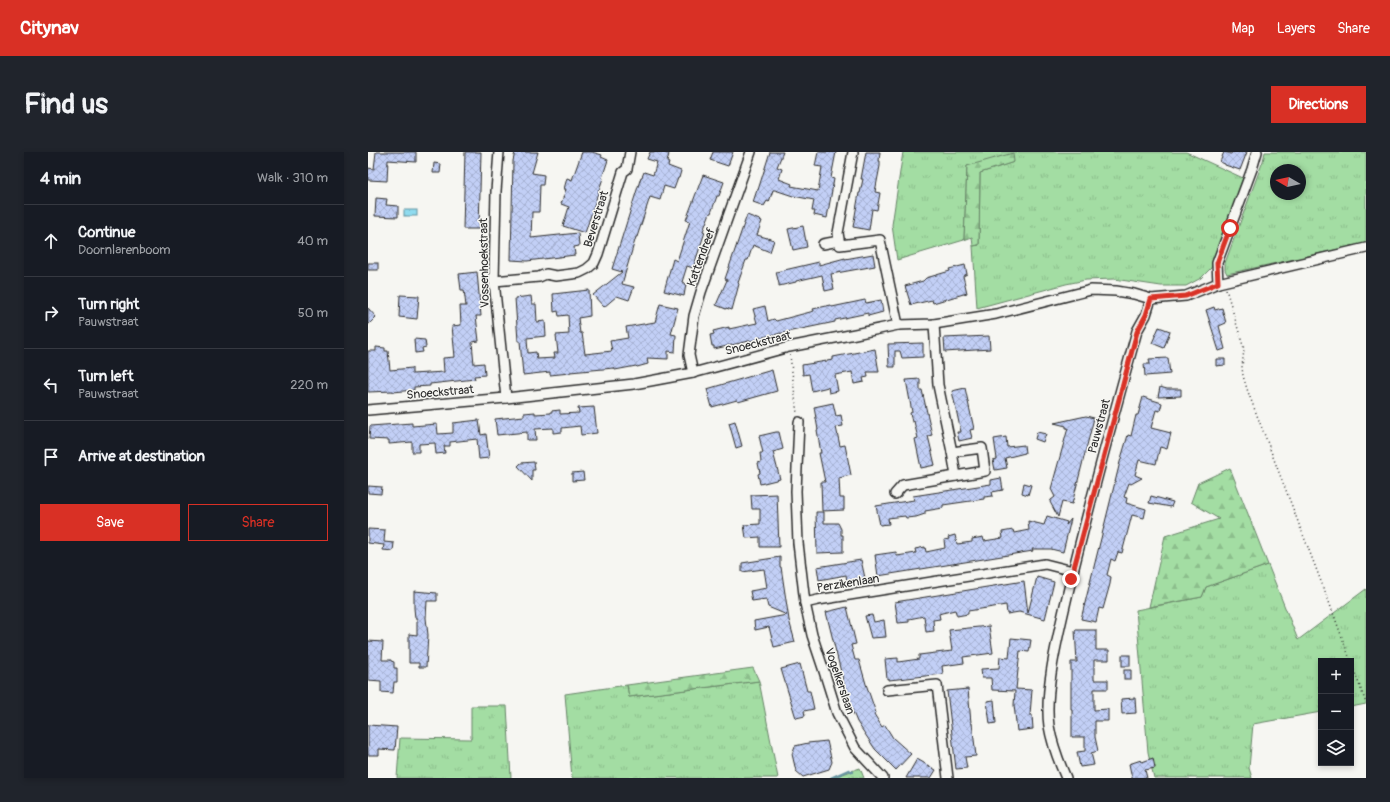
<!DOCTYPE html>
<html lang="en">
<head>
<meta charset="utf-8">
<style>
  body { margin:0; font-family:Pangolin,sans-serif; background:#20242c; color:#f1f3f6 }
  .controls { position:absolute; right:12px; bottom:12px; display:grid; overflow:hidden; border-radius:0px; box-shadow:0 2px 6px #0003 }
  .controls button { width:36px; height:36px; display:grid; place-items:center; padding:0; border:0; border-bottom:1px solid #363941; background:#171b24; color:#f1f3f6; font:20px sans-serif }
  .compass { position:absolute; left:902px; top:12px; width:36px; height:36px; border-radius:50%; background:#171b24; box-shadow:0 2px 6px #0003; rotate:279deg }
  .stop { position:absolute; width:12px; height:12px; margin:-9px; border:3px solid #d93025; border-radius:50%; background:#fff }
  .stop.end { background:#d93025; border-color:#fff; box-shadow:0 1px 4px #0008 }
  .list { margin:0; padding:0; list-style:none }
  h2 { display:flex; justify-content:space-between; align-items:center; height:52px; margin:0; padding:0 16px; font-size:17px }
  h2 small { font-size:13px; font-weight:400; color:#9ea1a6 }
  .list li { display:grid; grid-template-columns:26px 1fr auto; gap:12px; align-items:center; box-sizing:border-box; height:72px; padding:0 16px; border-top:1px solid #363941 }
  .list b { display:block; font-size:15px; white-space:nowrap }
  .list p { margin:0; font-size:13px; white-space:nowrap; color:#9ea1a6 }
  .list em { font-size:13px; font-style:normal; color:#9ea1a6 }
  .actions { display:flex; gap:8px; padding:12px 16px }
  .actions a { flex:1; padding:9px 0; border:1px solid #d93025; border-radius:0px; text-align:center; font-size:14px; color:#d93025 }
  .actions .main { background:#d93025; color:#fff }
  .icon { flex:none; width:22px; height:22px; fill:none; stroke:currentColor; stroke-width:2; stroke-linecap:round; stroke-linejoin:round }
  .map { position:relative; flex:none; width:998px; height:626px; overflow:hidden; border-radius:0px }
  header { display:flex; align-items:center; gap:24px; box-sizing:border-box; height:56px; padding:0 20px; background:#d93025; color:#fff }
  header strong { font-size:19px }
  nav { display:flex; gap:22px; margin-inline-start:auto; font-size:14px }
  .intro { display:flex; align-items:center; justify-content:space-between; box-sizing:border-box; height:96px; padding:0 24px }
  h1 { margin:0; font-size:28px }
  .button { padding:10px 18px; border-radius:0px; background:#d93025; color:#fff; font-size:14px; font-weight:700 }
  main { display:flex; gap:24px; padding:0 24px }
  aside { flex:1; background:#171b24; border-radius:0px; box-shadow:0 2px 6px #0003 }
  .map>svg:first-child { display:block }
</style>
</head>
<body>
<header>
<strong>Citynav</strong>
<nav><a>Map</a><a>Layers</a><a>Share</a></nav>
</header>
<div class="intro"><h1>Find us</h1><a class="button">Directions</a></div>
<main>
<aside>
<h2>4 min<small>Walk · 310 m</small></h2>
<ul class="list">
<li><svg class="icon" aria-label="ahead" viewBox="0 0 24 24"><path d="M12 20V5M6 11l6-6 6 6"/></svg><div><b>Continue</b><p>Doornlarenboom</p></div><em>40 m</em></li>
<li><svg class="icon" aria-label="right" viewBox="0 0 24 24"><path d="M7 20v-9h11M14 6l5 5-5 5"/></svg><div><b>Turn right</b><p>Pauwstraat</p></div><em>50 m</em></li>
<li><svg class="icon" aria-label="left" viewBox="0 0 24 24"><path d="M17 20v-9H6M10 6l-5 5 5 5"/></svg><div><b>Turn left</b><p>Pauwstraat</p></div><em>220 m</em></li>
<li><svg class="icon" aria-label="arrive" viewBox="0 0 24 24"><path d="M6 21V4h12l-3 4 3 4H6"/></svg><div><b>Arrive at destination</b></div></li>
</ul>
<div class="actions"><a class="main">Save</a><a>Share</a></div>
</aside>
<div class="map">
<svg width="998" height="626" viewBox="0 0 998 626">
  <defs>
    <pattern id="grass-tufts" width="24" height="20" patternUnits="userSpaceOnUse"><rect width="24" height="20" fill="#a3dda3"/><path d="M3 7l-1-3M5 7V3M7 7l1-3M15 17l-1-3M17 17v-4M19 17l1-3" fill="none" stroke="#8cbe8c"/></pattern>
    <pattern id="forest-firs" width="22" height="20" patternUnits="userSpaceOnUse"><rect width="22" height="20" fill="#a3dda3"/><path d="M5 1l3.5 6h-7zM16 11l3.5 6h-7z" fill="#8cbe8c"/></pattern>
    <pattern id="water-waves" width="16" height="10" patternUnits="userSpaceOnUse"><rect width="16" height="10" fill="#8fdbef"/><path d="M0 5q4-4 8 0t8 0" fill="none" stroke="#7cbccd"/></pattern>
    <pattern id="building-cross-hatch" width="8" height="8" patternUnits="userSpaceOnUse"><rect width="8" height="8" fill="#c2cff6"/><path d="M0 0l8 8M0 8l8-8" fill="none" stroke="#a7b2d3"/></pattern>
  </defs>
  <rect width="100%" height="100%" fill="#f6f6f2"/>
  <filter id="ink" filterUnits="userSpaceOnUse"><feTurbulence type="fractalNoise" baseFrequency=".025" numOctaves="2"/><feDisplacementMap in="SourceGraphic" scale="8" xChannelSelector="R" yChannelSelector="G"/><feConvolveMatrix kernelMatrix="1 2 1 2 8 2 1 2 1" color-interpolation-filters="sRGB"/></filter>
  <g filter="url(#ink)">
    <g fill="url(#grass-tufts)" stroke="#678467" fill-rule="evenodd">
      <polygon points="535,0 818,0 875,26 843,116 833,126 818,134 793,134 746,127 718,128 698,132 609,156 605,94 611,93 612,21 646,10 599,14 596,88 529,108 524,73"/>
      <path d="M897 0H998V91L859 122 857 118V111L895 9ZM908 18H932V42H908Z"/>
      <polygon points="900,413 930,488 998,437 998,552 983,555 983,509 953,509 953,560 885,572 881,616 884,626 786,626 780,600 768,458 834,445 838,435"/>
      <polygon points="391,529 410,626 204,626 197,542 259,533 261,545"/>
      <polygon points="103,554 139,554 143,626 29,626 32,586 103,587"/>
      <polygon points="492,616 496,626 463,626"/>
    </g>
    <g fill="url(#forest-firs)" stroke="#678467">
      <polygon points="645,1 646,10 612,21 611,93 605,94 604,85 596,88 599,14"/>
      <polygon points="862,316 900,413 838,435 834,445 781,455 797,384 851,367 823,350 830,331"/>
      <polygon points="385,516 391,529 261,545 259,533"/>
    </g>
    <rect fill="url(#water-waves)" stroke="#6795a1" x="36" y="58" width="13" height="6"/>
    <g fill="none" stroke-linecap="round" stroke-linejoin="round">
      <polyline stroke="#6795a1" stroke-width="2.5" points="463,626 481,618 485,620"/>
    </g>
    <g fill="url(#building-cross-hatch)" stroke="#2b2b2b">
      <polygon points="8,0 48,0 48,10 20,8 19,29 0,28 0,16 6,17"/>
      <polygon points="97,0 113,0 111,77 95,77"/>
      <polygon points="147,0 170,0 164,21 176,23 175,33 172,33 171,60 164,60 163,86 210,81 211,94 206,95 207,103 159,109 143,108 145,9"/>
      <polygon points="214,0 224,0 234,3 233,5 240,8 234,26 235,26 217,81 195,74 201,55 193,52 198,37 196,37 199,26 204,28"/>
      <polygon points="282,0 294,0 301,2 299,10 301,11 300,14 313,19 311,26 310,26 306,37 296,34 292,48 282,45 269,85 268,85 254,132 266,135 261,148 249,144 236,155 225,143 254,120 244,117 273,25 274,25 276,20 285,23 289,10 279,7"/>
      <polygon points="345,0 365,0 360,14 342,8"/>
      <polygon points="402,0 415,0 409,15 414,17 411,27 424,32 423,34 450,39 454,15 447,14 450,0 468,0 463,26 466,27 459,66 446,63 447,59 444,59 446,48 425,44 407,38 405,38 401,50 399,49 396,54 385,50 389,38 390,38"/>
      <polygon points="498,0 512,0 511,9 512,9 512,14 507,40 512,41 509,58 504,57 501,78 485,75 491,41 492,41 495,27 493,27"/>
      <polygon points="856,0 863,2 864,0 879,0 872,18 857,13 857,12 852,10"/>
      <polygon points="66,11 73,12 72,21 65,21"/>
      <polygon points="335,23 356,30 351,44 349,44 343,61 342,61 335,79 337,80 325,116 319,114 314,130 318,132 316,144 296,139 305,107 309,109 322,69 318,68"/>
      <polygon points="8,46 19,47 18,53 30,54 30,65 7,64"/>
      <polygon points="379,63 394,69 389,83 406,88 402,100 385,93 380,108 378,108 370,131 371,132 364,158 358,156 358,157 348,153 359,128 357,127"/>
      <polygon points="435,74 439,95 425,98 420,77"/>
      <polygon points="505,102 507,114 463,122 466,137 457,139 454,123 428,129 428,130 411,134 411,132 408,120 451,110 451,113 477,106 477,107"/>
      <rect x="0" y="111" width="10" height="7"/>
      <polygon points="597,113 599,122 595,124 599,141 565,151 564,148 543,153 537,134 555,129 558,126 582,119 581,117"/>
      <polygon points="109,120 113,164 108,164 111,189 104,190 106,212 116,211 117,223 106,224 107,227 62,232 62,234 46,235 46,238 25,240 25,239 0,240 0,199 8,199 8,195 17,196 17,199 20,199 22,218 44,216 44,222 76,220 75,206 87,205 84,174 93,173 92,154 98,154 96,138 93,138 91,122"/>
      <polygon points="221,138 222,164 210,166 212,181 214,181 217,202 244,199 242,189 260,186 258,175 287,170 292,152 310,156 303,182 308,183 307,200 300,199 300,207 279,206 280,212 269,215 268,214 247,218 246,216 202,220 202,221 182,223 182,220 155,223 152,189 150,189 147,146 163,144 164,152 168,152 169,170 177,169 178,184 159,186 160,201 168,200 169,207 187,206 186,201 190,201 188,183 201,182 200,163 191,164 190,159 186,160 185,142"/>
      <polygon points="32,143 51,144 49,167 31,165"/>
      <polygon points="497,148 498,151 513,148 515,160 500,164 500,161 467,168 467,170 390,186 390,187 346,197 346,194 344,194 342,183 346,182 345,179 361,175 361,177 389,171 385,157 397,154 400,169 406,167 408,169 446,159 445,157 463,153 464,155"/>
      <polygon points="846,155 847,158 854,156 858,171 851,174 857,197 851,199 838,158"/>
      <polygon points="0,156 8,165 0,173"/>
      <polygon points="791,175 802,179 796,196 784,191"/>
      <polygon points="621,184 622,197 577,200 576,186"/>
      <polygon points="46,187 57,188 58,195 54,196 55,200 47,201"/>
      <polygon points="555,191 555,205 534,206 532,199 527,199 527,215 521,215 520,192"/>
      <polygon points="507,197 511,220 499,220 500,225 495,226 496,230 486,232 484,220 467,223 470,239 461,241 460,235 444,239 441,222 435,223 434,213 465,208 465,205"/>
      <polygon points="800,206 802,222 777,224 776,212 782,212 781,207"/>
      <polygon points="848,207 857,207 857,213 848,214"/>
      <polygon points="404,218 409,239 370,250 369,248 344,255 339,237"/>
      <polygon points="552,227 552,238 554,238 564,283 560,284 567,313 553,316 547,287 550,286 548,278 546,269 544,270 542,261 544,260 538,228"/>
      <polygon points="792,235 799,237 813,237 813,244 790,245"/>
      <polygon points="597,236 606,277 602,278 604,286 591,289 589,280 593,280 584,239"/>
      <polygon points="775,245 794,251 792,259 788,258 783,276 803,281 799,297 792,295 788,312 771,308 767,323 774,326 763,332 761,331 756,345 759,346 758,351 778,357 776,366 764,363 754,401 750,400 747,409 743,407 739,423 743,425 742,432 735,457 731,456 728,470 713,467 752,310 760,283 763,284 768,263 770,263"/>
      <polygon points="465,251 468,264 473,263 475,274 468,275 472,294 477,293 483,323 471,326 472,346 476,346 476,358 454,359 453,330 457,330 451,301 453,301 449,278 450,278 446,255"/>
      <polygon points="226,255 229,281 213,283 212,274 194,276 194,280 185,281 185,276 167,277 168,288 159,288 159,280 129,283 127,267 156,264 156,261 167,260 167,262 183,261 183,259 192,258 192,262 211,261 210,256"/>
      <polygon points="718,264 726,266 704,352 694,350 690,365 682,350 683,348 687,345 683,337 700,276 698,276 698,274 686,271"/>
      <polygon points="111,268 113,283 118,282 121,306 111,307 109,287 82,290 82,294 76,294 77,301 68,302 67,291 51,292 51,300 44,300 44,290 21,292 21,288 1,287 2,274 44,271 44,274 69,272 70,282 85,281 85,271"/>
      <polygon points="367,269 374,294 368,296 361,271"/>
      <polygon points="408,280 411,280 415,297 405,300 412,327 392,332 390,322 392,321 390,311 393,310 392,301 395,301 391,284"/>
      <polygon points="669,280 678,282 675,290 667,287"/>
      <polygon points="638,285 639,295 656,293 657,301 637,306 639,316 627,318 625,308 629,307 626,287"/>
      <polygon points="166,310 167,318 164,318 164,329 150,314 153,311"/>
      <polygon points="215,320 216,328 204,329 204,321"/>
      <polygon points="633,326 635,338 624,340 625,344 616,345 616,347 575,353 575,356 557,359 557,362 548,365 538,366 537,364 520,366 521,372 512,373 508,354 546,348 545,344 623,332 623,328"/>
      <polygon points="656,331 663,333 660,343 654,341"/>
      <polygon points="0,334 14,335 13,342 0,341"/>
      <polygon points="409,342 411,395 392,395 392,385 378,386 376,373 392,372 392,357 384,357 383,343"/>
      <polygon points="783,344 805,350 803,355 781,351"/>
      <polygon points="448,360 456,360 456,371 470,371 473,377 473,383 475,383 475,400 449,401"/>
      <polygon points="679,364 699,370 698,373 703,367 695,400 683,397 664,397 665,399 510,424 507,403 528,400 529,404 548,401 547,397 557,395 558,400 577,396 576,388 581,387 580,385 587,383 589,392 604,390 604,387 615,385 616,389 635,386 634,380 645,378 646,381 661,378 660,369 676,373"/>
      <polygon points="0,377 17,378 16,390 26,391 25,399 15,398 16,393 0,391"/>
      <polygon points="412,405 412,415 413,415 421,468 427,490 406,495 401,475 387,478 386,469 419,463 400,455 398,447 384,449 382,439 399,436 396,417 374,420 374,411"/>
      <polygon points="493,408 497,426 479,429 478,423 451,428 449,415"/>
      <polygon points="669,425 686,430 677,467 651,460 639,462 638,453 600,459 600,462 589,464 587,458 574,461 571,462 572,467 565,468 566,479 558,480 556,464 541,467 541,470 530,471 527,450 656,429 660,461"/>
      <polygon points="46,439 69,441 69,449 59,449 58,466 60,483 58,515 51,515 51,511 41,511 41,482 49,483 49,466 47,466 46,456"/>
      <polygon points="479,455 488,492 483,493 487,508 491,508 498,532 508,561 506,562 514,575 517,573 525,586 543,602 528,618 507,597 489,570 480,548 458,460"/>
      <polygon points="504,463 506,470 516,468 518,485 503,486 497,464"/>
      <polygon points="621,474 625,501 595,505 596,511 574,514 575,522 521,528 521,526 519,527 517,507 530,506 530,510 551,507 551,503 584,499 581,478"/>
      <polygon points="707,478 728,478 728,498 741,498 741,508 726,508 726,528 740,528 740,537 726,537 726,558 740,557 740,569 727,569 727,585 730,599 723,601 726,613 712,615 709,600 717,599 717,585 704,585 704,557 703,557 703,510 709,510"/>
      <polygon points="643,486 663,488 661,500 652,499 648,537 664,538 662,563 664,563 665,577 649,579 646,553 647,539 624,538 623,526 614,526 613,517 631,516 632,505 641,506"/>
      <polygon points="0,489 15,490 14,508 23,508 23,509 26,510 26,516 29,516 29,530 26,530 25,541 13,540 13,529 0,528"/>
      <rect x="754" y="503" width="8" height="11"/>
      <polygon points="432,512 439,539 442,539 446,557 436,559 437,564 428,566 413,517"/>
      <rect x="756" y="518" width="7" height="9"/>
      <polygon points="600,537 603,571 604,571 608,604 597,605 599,616 588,617 579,539"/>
      <polygon points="767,546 768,561 754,562 753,547"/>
      <polygon points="626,548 628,571 622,572 619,549"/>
      <polygon points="0,573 29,575 27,598 11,597 11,603 0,603"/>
      <polygon points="459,589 464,610 461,617 435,625 428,619 424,602 427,594 440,591"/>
      <polygon points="785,606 787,616 777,618 779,626 764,626 761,612 773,608 774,610"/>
      <polygon points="549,607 568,618 563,626 538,626"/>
    </g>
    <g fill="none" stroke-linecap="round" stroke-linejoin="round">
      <g stroke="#2b2b2b" stroke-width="12">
        <g id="minor">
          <polyline points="131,0 128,39 126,129 138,246"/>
          <polyline points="485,0 470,81 472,93 512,88 530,173"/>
          <polyline points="455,92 471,89"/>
          <polyline points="126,129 171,125 178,122 188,124 211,121 219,117 226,111 230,102 255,20 259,17 262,0"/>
          <polyline points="850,131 849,111 884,17 889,0"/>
          <polyline points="325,221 321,203 326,164 333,140 383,0"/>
          <polyline points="0,258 138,246 266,232 325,221 421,195 487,182 530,173 566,172 628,162 723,138 748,139 766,142 783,147 818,144 850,131 998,96"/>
          <polyline points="431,270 428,339 430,391 437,451 450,448 677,412 705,419"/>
          <polyline points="584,300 588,324"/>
          <polyline points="527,342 535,333 617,319 614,296 584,300 570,233 566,172"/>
          <polyline points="437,451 444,483 455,516 469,561 487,596 515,626"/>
          <polyline points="519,538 569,533 580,626"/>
          <path d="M698 626C691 610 684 592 681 574 676 539 690 484 698 449 719 359 744 269 769 179L778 163 783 147"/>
        </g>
      </g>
      <g stroke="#2b2b2b" stroke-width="1.5" stroke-dasharray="1 3" stroke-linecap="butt">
        <polyline points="858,137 876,197 874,215 875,224 880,240 961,450 998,551"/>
        <polyline points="422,203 429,261"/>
        <polyline points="481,626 492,626"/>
      </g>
      <use href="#minor" stroke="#f6f6f2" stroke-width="9"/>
    </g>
  </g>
  <g fill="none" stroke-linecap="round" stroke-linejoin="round" filter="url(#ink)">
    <polyline stroke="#d93025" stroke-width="5" points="703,427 769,180 778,163 783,147 818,144 850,131 849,111 862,76"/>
  </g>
  <g text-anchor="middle" stroke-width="3" stroke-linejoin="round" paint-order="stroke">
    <g font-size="12" fill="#2b2b2b" stroke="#f6f6f2">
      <text transform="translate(228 67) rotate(-73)" y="4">Beverstraat</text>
      <text transform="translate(333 105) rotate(-70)" y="4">Kattendreef</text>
      <text transform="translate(116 111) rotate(-91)" y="4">Vossenhoekstraat</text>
      <text transform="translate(390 191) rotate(-14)" y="4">Snoeckstraat</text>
      <text transform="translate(72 240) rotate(-5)" y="4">Snoeckstraat</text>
      <text transform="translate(731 274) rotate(-75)" y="4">Pauwstraat</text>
      <text transform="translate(480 431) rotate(-9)" y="4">Perzikenlaan</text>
      <text transform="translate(472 529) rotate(71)" y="4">Vogelkerslaan</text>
    </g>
  </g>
</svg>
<div class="controls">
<button>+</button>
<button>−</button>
<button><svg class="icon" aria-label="layers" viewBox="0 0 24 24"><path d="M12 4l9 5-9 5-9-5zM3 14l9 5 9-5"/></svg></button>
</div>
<svg class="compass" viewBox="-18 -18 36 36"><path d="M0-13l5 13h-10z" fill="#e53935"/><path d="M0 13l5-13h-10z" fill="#9ea1a6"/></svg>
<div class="stop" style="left:862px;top:76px"></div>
<div class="stop end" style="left:703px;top:427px"></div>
</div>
</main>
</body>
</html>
